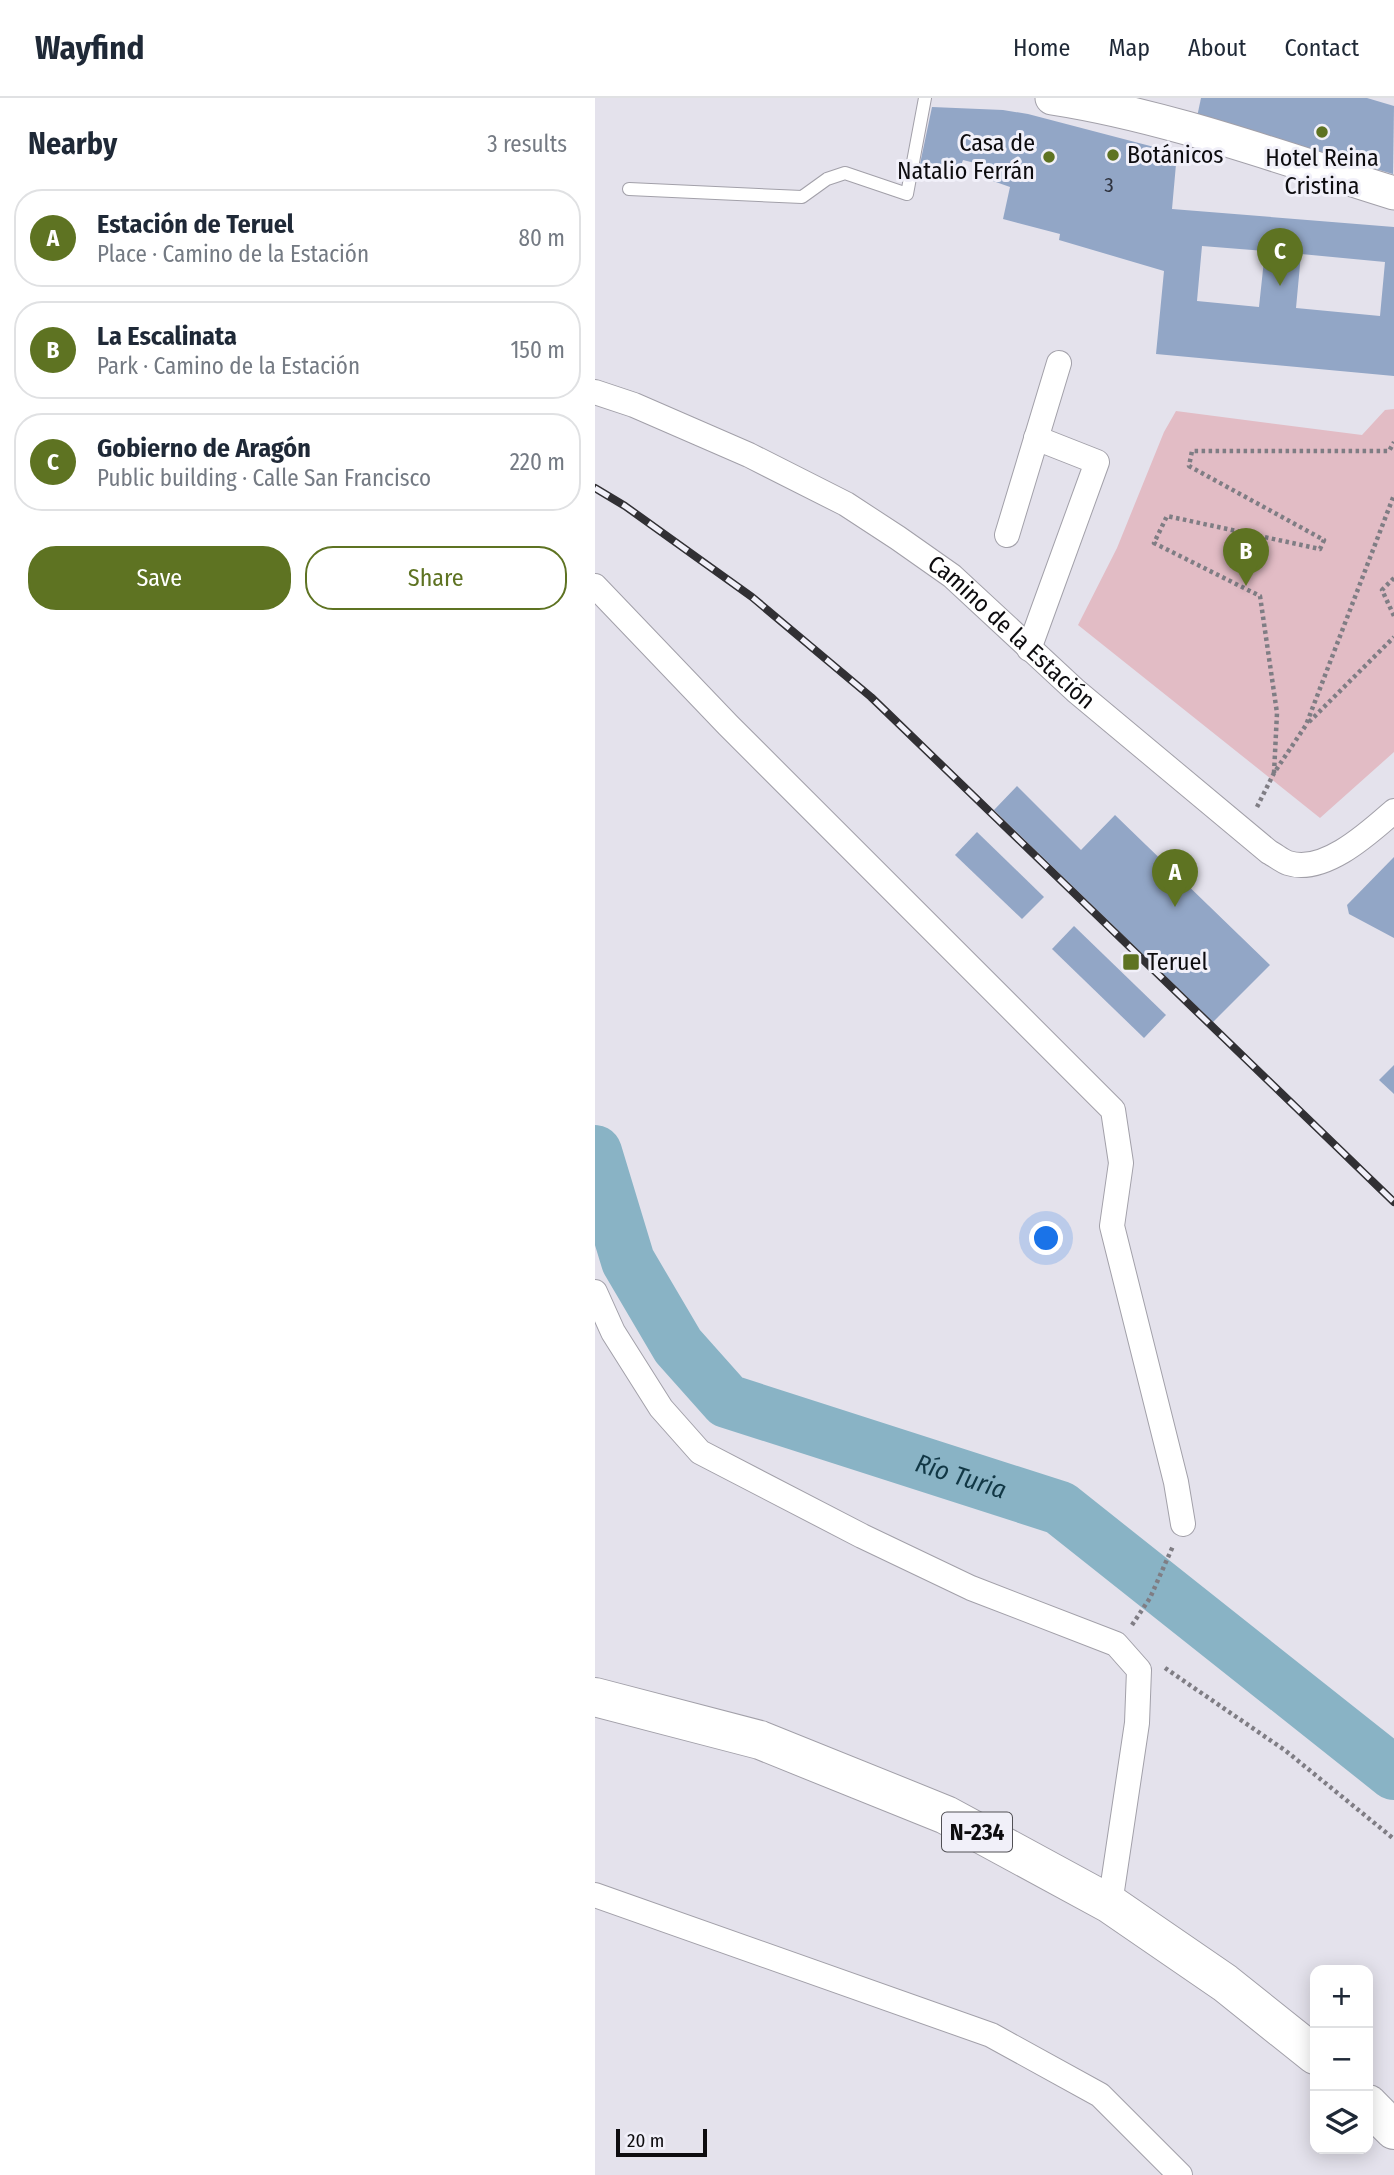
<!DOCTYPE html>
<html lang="en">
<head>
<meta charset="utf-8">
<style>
  body { margin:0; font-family:"Fira Sans Condensed",sans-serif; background:#f2f2f3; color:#1f2937 }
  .controls { position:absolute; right:21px; bottom:21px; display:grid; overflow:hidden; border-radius:14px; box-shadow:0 4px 18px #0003 }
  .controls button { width:63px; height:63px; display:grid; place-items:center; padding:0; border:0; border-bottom:2px solid #e0e1e3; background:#fff; color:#1f2937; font:35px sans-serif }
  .scale { position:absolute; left:21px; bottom:18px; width:91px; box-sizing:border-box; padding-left:7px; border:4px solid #0d0c0f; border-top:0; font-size:19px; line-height:24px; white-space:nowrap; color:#0d0c0f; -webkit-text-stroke:5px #f1f0f9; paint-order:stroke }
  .you { position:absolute; left:452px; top:1141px; width:24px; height:24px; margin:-18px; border:5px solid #fff; border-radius:50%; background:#1a73e8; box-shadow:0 0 0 10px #1a73e833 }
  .badge { display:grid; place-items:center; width:46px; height:46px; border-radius:50%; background:#5e7322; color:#fff; font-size:23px; font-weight:700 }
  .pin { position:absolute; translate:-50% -58px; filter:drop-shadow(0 2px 4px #0008) }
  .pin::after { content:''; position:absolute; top:37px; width:24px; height:21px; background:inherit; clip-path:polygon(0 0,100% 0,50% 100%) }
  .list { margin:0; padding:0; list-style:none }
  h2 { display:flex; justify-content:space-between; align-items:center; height:91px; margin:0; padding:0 28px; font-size:30px }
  h2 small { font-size:23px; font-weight:400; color:#747a83 }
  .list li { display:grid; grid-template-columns:46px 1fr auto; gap:21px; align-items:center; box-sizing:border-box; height:98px; margin:0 14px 14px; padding:0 14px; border:2px solid #e0e1e3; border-radius:28px }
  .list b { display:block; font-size:26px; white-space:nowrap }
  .list p { margin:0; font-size:23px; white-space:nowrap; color:#747a83 }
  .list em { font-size:23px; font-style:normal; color:#747a83 }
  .actions { display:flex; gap:14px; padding:21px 28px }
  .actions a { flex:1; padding:16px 0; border:2px solid #5e7322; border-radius:28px; text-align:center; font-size:24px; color:#5e7322 }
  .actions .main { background:#5e7322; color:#fff }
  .icon { flex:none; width:38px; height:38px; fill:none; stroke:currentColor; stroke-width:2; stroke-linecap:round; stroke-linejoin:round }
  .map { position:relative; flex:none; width:799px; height:2077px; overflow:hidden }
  header { display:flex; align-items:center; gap:42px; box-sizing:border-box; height:98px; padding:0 35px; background:#fff; border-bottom:2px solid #e0e1e3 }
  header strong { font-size:33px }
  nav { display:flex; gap:38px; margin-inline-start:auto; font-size:24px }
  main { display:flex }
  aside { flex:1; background:#fff }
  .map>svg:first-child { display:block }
</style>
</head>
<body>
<header>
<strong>Wayfind</strong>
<nav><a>Home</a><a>Map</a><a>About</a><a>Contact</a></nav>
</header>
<main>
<aside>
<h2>Nearby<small>3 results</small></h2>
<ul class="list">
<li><span class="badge">A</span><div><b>Estación de Teruel</b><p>Place · Camino de la Estación</p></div><em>80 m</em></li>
<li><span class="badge">B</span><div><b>La Escalinata</b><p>Park · Camino de la Estación</p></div><em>150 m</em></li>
<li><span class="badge">C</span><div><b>Gobierno de Aragón</b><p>Public building · Calle San Francisco</p></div><em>220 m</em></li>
</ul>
<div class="actions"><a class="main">Save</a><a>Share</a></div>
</aside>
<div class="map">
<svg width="799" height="2077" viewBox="0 0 799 2077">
  <rect width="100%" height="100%" fill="#e4e2ec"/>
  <polygon fill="#e2bcc5" points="799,311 799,654 725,720 483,527 522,450 569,334 581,313 767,337 790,312"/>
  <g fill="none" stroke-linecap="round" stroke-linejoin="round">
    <path stroke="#89b3c5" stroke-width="54" id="s1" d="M0 1054 33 1163 83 1248 132 1303 465 1410 799 1675"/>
  </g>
  <g fill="#92a6c6" fill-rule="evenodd">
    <polygon points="606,0 772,0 799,8 798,76 602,19"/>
    <path d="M337 9 408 12 433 16 582 55 577 111 799 129V278L561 256 569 173 464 142 465 136 408 121 415 89 398 83 400 70 368 62 362 79 325 66ZM607 148 670 153 664 209 602 203ZM706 156 790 164 785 218 701 210Z"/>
    <polygon points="422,688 486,752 520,717 675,867 618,924 399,712"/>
    <polygon points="382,734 449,799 427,821 360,757"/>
    <polygon points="799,759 799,840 754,816 752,807"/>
    <polygon points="479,828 571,917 549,940 457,851"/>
    <polygon points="799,967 799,996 784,982"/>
  </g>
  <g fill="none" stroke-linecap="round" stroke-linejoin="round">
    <g stroke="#a2a0a9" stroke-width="14">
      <polyline id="service" points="34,91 207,99 232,81 250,75 312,96 330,0"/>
    </g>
    <g stroke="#a2a0a9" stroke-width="26">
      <g id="minor">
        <path id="s2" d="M0 294 39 307 154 357 251 406 303 440 357 478 481 593 674 754C680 757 687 763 693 765 729 777 775 734 799 713"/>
        <polyline points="412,437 464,265"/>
        <polyline points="0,488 133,627 518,1012 526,1065 517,1128 581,1384 588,1426"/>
        <polyline points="434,551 502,364 441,340"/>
        <polyline points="0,1194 18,1234 66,1310 105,1354 267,1438 376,1490 521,1546 544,1572 542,1625 515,1806"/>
        <polyline points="0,1797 396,1937 505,1997 585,2077"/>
      </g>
    </g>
    <g stroke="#a2a0a9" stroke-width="35">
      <path id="secondary" d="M457 0C573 18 686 60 799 95"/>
    </g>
    <g stroke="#a2a0a9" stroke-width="40">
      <g id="trunk">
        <polyline points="0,1599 165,1642 351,1717 515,1806 630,1885 720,1957"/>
        <polyline points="773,2006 799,2032"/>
      </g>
    </g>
    <g stroke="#7f7d84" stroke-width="4.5" stroke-dasharray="3.5 3.5" stroke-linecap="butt">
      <polyline points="799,480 787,492 799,518"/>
      <polyline points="714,624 799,539"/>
      <polyline points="679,675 682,615 665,498 559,445 572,418 725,451 729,442 594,368 597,353 794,353 799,344"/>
      <polyline points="662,709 679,675 711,627 799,397"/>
      <polyline points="537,1527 555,1500 578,1448"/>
      <polyline points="570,1570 691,1653 799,1741"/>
    </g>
    <use href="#service" stroke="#fff" stroke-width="12"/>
    <use href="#minor" stroke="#fff" stroke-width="24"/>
    <use href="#secondary" stroke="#fff" stroke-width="33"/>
    <use href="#trunk" stroke="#fff" stroke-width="38"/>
    <g stroke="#313034" stroke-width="8">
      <polyline id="rail" points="0,390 30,408 157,499 276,599 799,1104"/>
    </g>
    <use href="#rail" stroke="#f1f0f9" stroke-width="5" stroke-dasharray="16" stroke-linecap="butt"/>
  </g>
  <g fill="#5e7322" stroke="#f1f0f9" stroke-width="2.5">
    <circle cx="727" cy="34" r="7"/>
    <circle cx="518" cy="57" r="7"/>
    <circle cx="454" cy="59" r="7"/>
    <rect x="527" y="855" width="18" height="18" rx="3.5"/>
  </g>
  <g text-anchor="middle" stroke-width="6" stroke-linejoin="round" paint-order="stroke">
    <g font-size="21" fill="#2e323d">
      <text x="514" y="94">3</text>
    </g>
    <rect fill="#f1f0f9" stroke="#515055" stroke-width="2" x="347" y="1714.5" width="70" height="39" rx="5"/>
    <g font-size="23" font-weight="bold" fill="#0d0c0f">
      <text x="382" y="1742">N-234</text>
    </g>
    <g font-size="24" fill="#0d0c0f" stroke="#f1f0f9" text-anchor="start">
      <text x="440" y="53" text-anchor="end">Casa de<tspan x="440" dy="28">Natalio Ferrán</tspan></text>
      <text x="532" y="65">Botánicos</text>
      <text x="727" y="68" text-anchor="middle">Hotel Reina<tspan x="727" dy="28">Cristina</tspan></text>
      <text x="552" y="872">Teruel</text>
    </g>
    <g font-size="24" fill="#0d0c0f" stroke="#f1f0f9">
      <text dy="8" stroke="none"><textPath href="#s2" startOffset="485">Camino de la Estación</textPath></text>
    </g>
    <g font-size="26" font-style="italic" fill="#113745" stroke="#f1f0f9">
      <text dy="9" stroke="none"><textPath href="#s1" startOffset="532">Río Turia</textPath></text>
    </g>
  </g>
</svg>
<div class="controls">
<button>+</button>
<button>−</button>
<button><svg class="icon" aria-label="layers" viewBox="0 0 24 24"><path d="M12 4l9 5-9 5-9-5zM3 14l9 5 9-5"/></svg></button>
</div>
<div class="scale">20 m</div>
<div class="you"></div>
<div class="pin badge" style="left:580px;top:809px">A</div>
<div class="pin badge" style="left:651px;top:488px">B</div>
<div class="pin badge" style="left:685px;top:188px">C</div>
</div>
</main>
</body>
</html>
